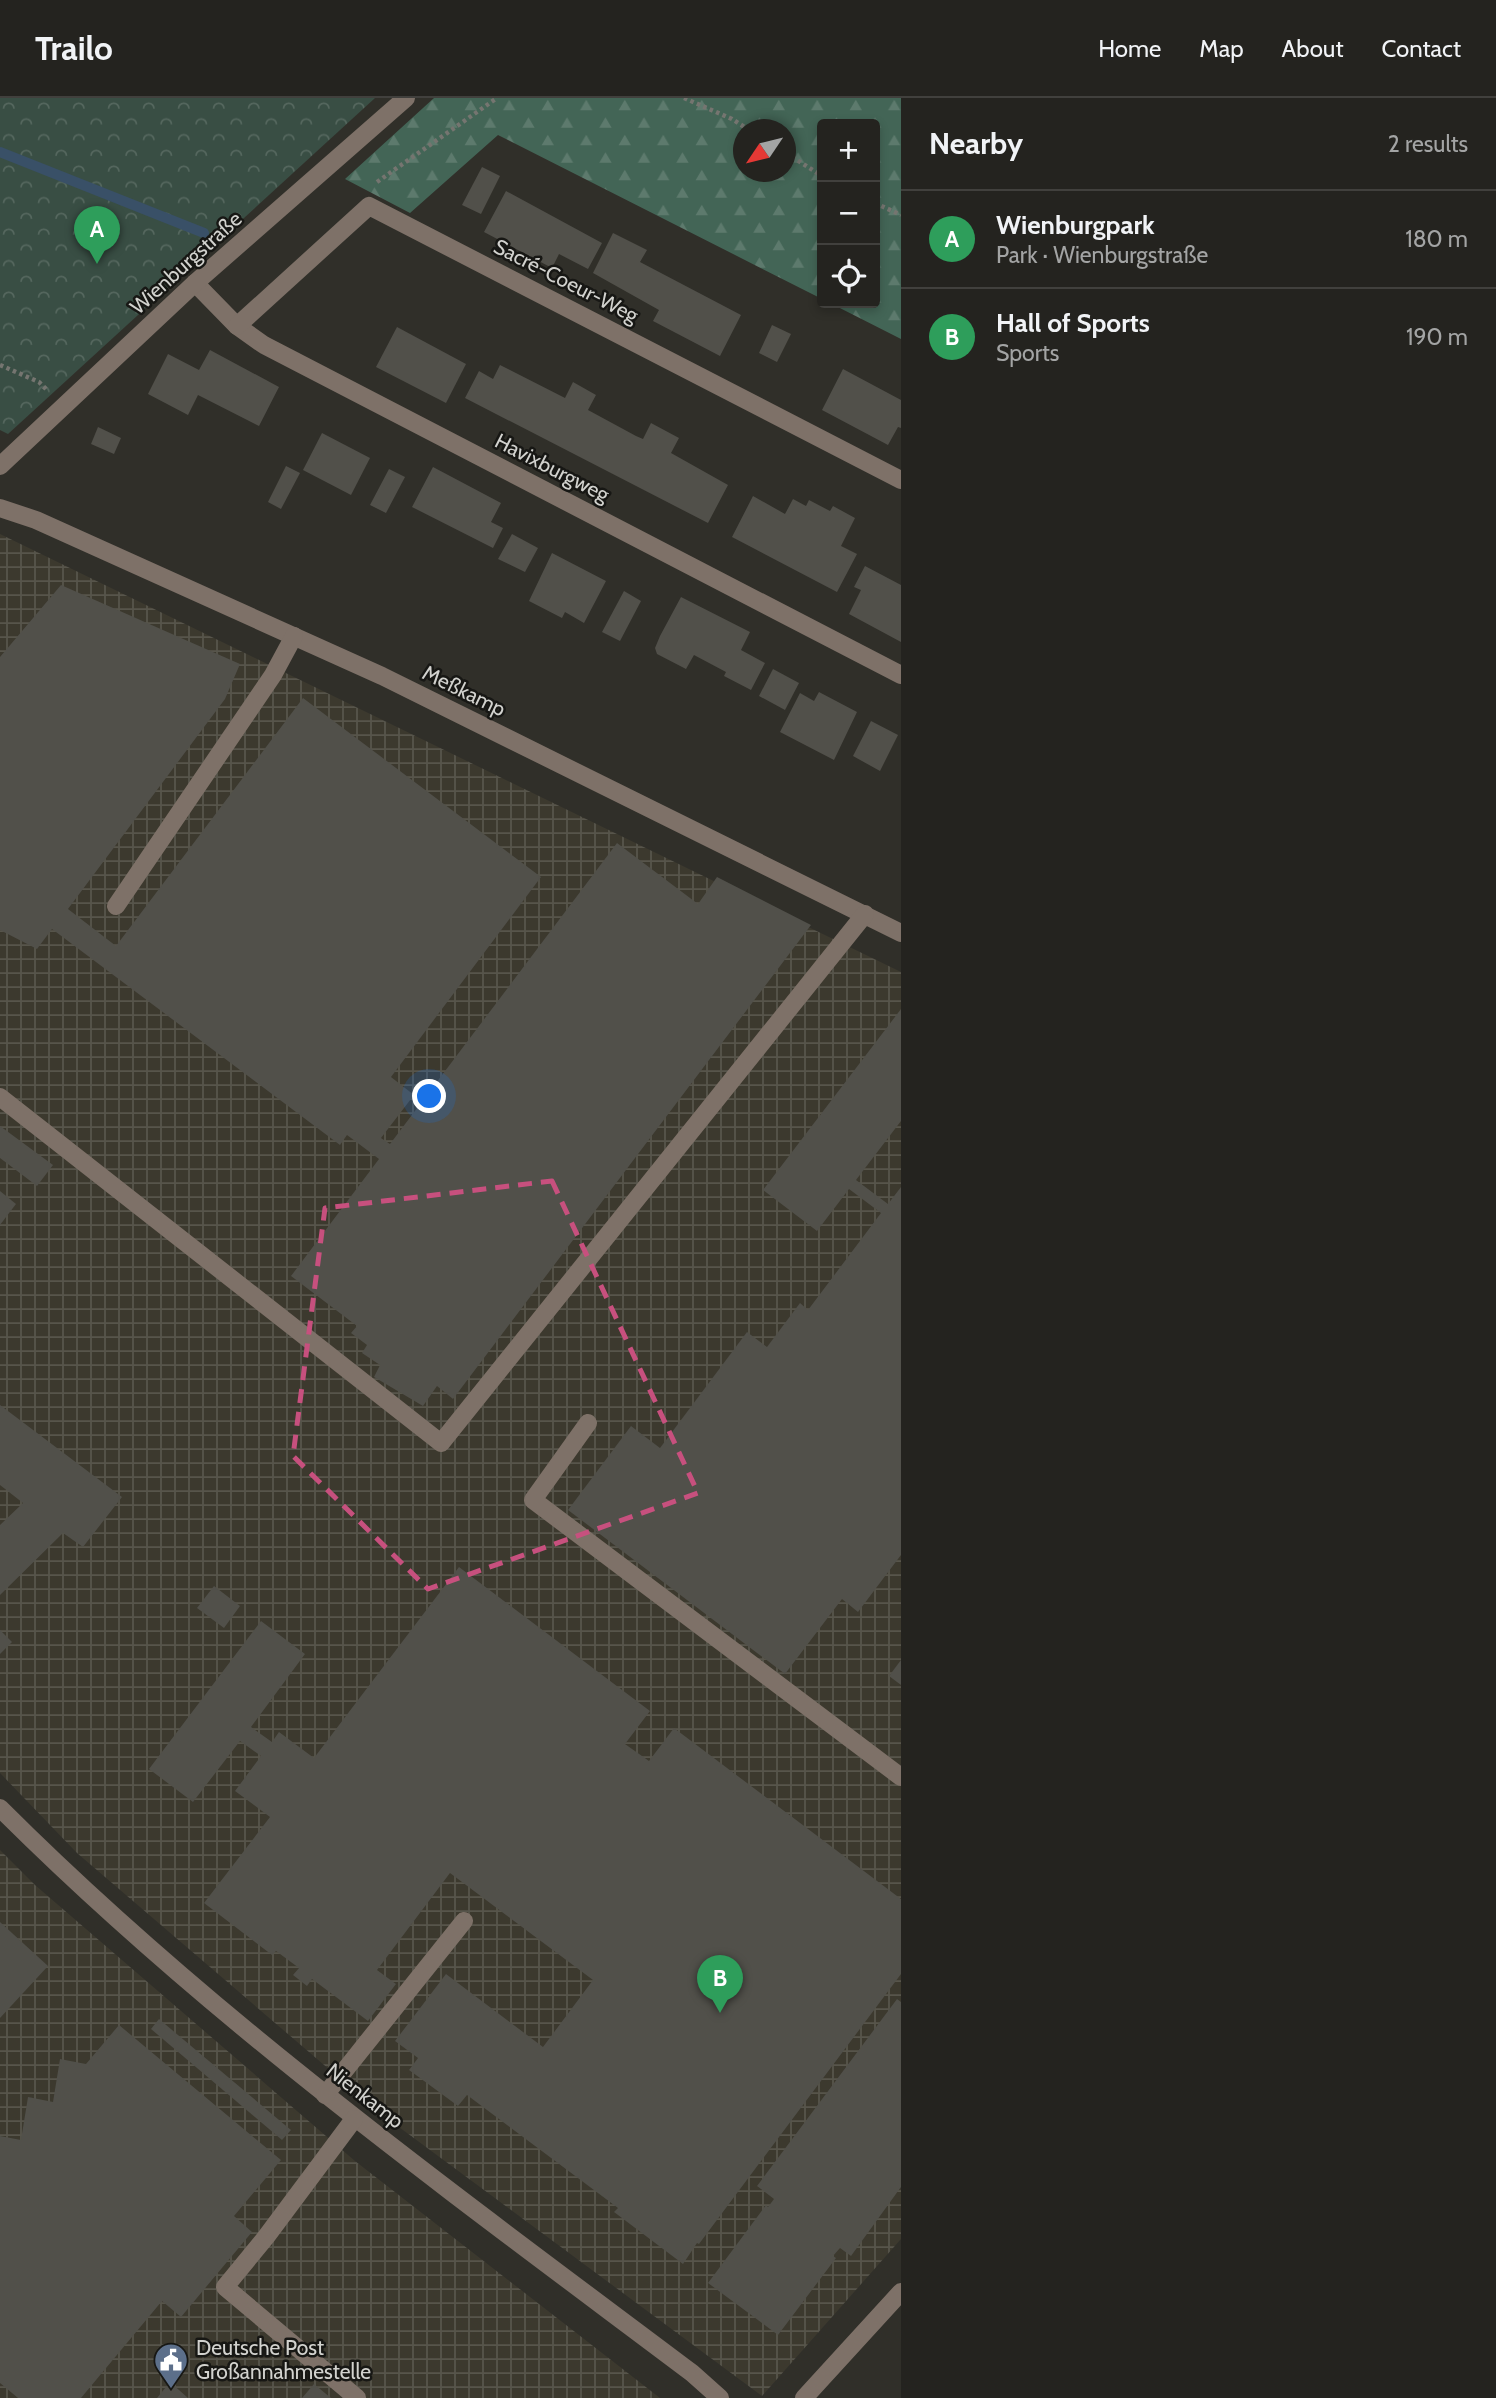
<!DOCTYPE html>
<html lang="en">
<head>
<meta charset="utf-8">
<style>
  body { margin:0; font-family:Cabin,sans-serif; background:#302f2c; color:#f1f3f6 }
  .controls { position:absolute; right:21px; top:21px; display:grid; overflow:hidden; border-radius:7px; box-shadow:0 4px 10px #0003 }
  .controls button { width:63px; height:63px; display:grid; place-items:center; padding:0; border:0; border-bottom:2px solid #41403d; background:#24231f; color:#f1f3f6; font:35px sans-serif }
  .compass { position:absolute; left:733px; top:21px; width:63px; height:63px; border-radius:50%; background:#24231f; box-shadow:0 4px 10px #0003; rotate:235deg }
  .you { position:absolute; left:430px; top:999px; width:24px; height:24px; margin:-18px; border:5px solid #fff; border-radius:50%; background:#1a73e8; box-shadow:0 0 0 10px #1a73e833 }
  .badge { display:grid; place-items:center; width:46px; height:46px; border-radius:50%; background:#1a73e8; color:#fff; font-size:23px; font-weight:700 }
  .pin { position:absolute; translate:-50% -58px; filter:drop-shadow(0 2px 4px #0008) }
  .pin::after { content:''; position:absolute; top:37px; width:24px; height:21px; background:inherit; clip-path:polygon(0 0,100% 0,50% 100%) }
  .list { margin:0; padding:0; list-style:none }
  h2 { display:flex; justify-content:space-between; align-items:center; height:91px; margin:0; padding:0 28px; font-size:30px }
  h2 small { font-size:23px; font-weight:400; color:#a3a4a4 }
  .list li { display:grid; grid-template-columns:46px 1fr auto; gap:21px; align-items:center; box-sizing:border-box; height:98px; padding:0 28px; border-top:2px solid #41403d }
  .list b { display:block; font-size:26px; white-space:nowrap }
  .list p { margin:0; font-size:23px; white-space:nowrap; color:#a3a4a4 }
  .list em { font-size:23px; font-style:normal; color:#a3a4a4 }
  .icon { flex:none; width:38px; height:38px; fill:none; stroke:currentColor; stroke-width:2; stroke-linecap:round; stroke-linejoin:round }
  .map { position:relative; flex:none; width:901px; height:2300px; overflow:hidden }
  header { display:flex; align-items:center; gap:42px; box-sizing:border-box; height:98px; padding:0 35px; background:#24231f; border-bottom:2px solid #41403d }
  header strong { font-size:33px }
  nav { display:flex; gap:38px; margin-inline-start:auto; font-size:24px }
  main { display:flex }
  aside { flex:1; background:#24231f }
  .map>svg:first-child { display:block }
</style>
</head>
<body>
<header>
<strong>Trailo</strong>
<nav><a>Home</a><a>Map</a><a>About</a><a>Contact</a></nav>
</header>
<main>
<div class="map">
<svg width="901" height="2300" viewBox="0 0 901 2300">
  <defs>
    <pattern id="industrial-grid" width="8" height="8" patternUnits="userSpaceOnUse" patternTransform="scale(1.75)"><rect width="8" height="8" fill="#3c392e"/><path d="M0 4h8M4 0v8" fill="none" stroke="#57554b"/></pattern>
    <pattern id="forest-firs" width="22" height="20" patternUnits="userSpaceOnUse" patternTransform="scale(1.75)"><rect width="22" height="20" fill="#436556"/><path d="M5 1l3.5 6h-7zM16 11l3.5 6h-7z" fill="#5d7a6d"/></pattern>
    <pattern id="park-crowns" width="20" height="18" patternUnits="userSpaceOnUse" patternTransform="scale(1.75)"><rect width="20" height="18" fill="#394e44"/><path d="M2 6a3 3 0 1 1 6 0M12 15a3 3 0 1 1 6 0" fill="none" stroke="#55675e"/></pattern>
  </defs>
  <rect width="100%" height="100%" fill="#302f29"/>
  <g fill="url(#industrial-grid)">
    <polygon points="0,436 901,874 901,2141 762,2298 380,2015 77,1755 0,1675"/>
    <polygon points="0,1752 35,1787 355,2063 660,2300 0,2300"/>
  </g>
  <path fill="url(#forest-firs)" fill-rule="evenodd" d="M434 0H901V241L830 205H875V26H822V201L498 37 410 115 345 81ZM744 32H786V74H744Z"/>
  <polygon fill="url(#park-crowns)" points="0,0 375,0 8,336 0,332"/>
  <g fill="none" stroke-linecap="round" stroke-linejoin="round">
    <polyline stroke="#395067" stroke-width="10" points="0,54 204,135"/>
  </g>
  <g fill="#51504a">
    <polygon points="482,69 500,78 481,116 462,107"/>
    <polygon points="506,93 602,145 588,171 559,156 552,170 484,134"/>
    <polygon points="613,135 647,152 640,164 741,217 720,258 653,223 659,212 593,175"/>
    <polygon points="772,227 791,236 777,264 759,255"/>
    <polygon points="397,229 466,266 446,305 376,269"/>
    <polygon points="210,252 279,289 259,328 198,297 188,317 148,296 168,256 199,272"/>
    <polygon points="500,267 565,300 573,284 596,297 588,312 636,338 643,341 651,325 679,340 671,355 728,387 708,425 465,300 479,273 493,281"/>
    <polygon points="843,271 901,302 901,330 898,329 888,347 822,312"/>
    <polygon points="98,329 121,340 114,356 91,346"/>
    <polygon points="322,335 370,360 351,397 303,372"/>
    <polygon points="286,368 300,375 281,411 268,404"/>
    <polygon points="433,369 501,405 491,424 503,430 493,450 412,409"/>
    <polygon points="389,371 405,379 386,415 370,407"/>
    <polygon points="753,398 785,416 793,401 806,408 809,402 830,413 833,408 855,420 841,448 857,456 837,494 732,439"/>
    <polygon points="512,436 538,450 525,474 498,461"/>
    <polygon points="552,455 606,483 584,525 565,514 562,520 529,503"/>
    <polygon points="865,468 901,487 901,544 849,516 861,492 854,489"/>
    <polygon points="61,487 240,566 225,601 68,811 116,848 303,600 541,779 391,979 414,997 381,1040 390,1046 617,745 698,806 717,779 811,827 453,1301 437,1288 423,1308 374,1279 380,1267 362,1255 367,1247 351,1235 357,1228 291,1178 379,1061 347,1037 340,1047 52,831 37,851 0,832 0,559"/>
    <polygon points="624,493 641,503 620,543 602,534"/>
    <polygon points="681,499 750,534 741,552 765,565 751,592 724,578 726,574 694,557 686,571 657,556 655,550 660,538"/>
    <polygon points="773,571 799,585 785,612 759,598"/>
    <polygon points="819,594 857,614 834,662 780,634 800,595 814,603"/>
    <polygon points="871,623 898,637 880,673 853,658"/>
    <polygon points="901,911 901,1023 856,1082 888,1106 901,1089 901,1457 858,1514 842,1501 785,1576 568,1412 631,1328 660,1350 747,1234 767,1249 800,1205 808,1212 881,1115 849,1091 817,1133 763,1092"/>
    <polygon points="0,1028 53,1067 37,1088 0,1060"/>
    <polygon points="0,1093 16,1106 0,1127"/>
    <polygon points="0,1307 122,1399 83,1449 63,1435 0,1497 0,1427 23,1405 0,1387"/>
    <polygon points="459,1469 650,1613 625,1646 649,1663 674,1630 901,1801 901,1876 699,2146 697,2145 683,2166 614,2114 618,2110 467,1997 458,2008 420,1980 409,1972 418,1960 395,1943 446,1876 543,1949 593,1882 450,1775 377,1872 396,1886 368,1923 312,1881 307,1888 293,1877 299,1870 276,1853 272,1857 204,1805 270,1719 235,1693 261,1658 240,1643 193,1704 149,1671 261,1523 305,1556 251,1629 272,1644 279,1634 314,1660"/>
    <polygon points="214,1488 240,1508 224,1530 197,1510"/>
    <polygon points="0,1532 12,1544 0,1556"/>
    <polygon points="901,1562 901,1587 889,1578"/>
    <polygon points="0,1824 48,1868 0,1920"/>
    <polygon points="897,1901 901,1904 901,2089 851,2158 840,2150 833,2158 836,2160 778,2237 708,2185 766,2107 768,2109 774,2101 757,2088"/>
    <polygon points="159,1921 291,2032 282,2042 151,1931"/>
    <polygon points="119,1927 281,2062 234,2118 252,2134 181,2219 162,2203 81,2300 18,2300 0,2285 0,2038 21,2042 28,1999 53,2004 60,1961 86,1966"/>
    <polygon points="170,2284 188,2300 157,2300"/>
    <polygon points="314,2286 331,2300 302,2300"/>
  </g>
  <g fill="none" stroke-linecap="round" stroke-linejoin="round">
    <g stroke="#757570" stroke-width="4.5" stroke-dasharray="3.5 3.5" stroke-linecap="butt">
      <polyline points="684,0 732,21 749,32"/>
      <polyline points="786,55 822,78"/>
      <polyline points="377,84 497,0"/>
      <polyline points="875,105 901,117"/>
      <polyline points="0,267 39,284 46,291"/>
    </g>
    <g stroke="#7e7168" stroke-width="18">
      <polyline points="195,185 237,228 264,247 901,577"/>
      <polyline points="237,228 369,108 901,382"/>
      <polyline points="0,368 195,185 406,0"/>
      <polyline points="0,410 36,422 382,578 901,835"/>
      <polyline points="116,808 273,577 294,538"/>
      <polyline points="0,999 441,1345 865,816"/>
      <polyline points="588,1325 533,1402 901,1679"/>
      <path d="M0 1710C211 1921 454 2096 692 2275L720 2300"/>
      <polyline points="325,1997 464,1823"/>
      <polyline points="354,2021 266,2139 225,2189 357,2300"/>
      <polyline points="804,2300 901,2194"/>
    </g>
  </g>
  <path fill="none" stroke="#c7507e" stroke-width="5" stroke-dasharray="14 9" stroke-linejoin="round" d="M552 1083 698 1395 428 1491 293 1358 325 1110Z"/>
  <defs>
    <g id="civic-pin" transform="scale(1.75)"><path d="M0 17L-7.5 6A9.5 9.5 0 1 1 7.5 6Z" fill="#5c6f8a" stroke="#171714"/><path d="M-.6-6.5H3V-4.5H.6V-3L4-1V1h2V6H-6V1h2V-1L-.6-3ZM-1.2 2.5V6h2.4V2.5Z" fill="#fff"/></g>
  </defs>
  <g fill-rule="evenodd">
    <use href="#civic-pin" x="171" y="2262"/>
  </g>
  <g text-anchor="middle" stroke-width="5" stroke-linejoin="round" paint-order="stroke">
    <g font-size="21" fill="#d2d2ce" stroke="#171714">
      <text transform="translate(186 165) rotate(-42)" y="7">Wienburgstraße</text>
      <text transform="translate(566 183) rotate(27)" y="7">Sacré-Coeur-Weg</text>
      <text transform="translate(552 370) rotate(27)" y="7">Havixburgweg</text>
      <text transform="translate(464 593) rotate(26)" y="7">Meßkamp</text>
      <text transform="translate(365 1998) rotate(38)" y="7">Nienkamp</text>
    </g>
    <g font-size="21" fill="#d2d2ce" stroke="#171714" text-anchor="start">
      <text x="196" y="2257">Deutsche Post<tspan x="196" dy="24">Großannahmestelle</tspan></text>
    </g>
  </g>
</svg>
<div class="controls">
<button>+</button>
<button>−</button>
<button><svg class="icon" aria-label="locate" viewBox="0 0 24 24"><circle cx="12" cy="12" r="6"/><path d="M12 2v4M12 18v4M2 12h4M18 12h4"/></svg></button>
</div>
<svg class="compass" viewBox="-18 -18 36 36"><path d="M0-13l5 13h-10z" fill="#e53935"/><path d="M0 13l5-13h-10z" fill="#a3a4a4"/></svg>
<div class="you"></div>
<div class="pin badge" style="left:97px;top:166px;background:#2e9e5b">A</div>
<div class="pin badge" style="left:720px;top:1915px;background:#2e9e5b">B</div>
</div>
<aside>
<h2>Nearby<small>2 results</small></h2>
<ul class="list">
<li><span class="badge" style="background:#2e9e5b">A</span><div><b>Wienburgpark</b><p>Park · Wienburgstraße</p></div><em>180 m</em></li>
<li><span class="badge" style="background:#2e9e5b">B</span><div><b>Hall of Sports</b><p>Sports</p></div><em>190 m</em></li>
</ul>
</aside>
</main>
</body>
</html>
